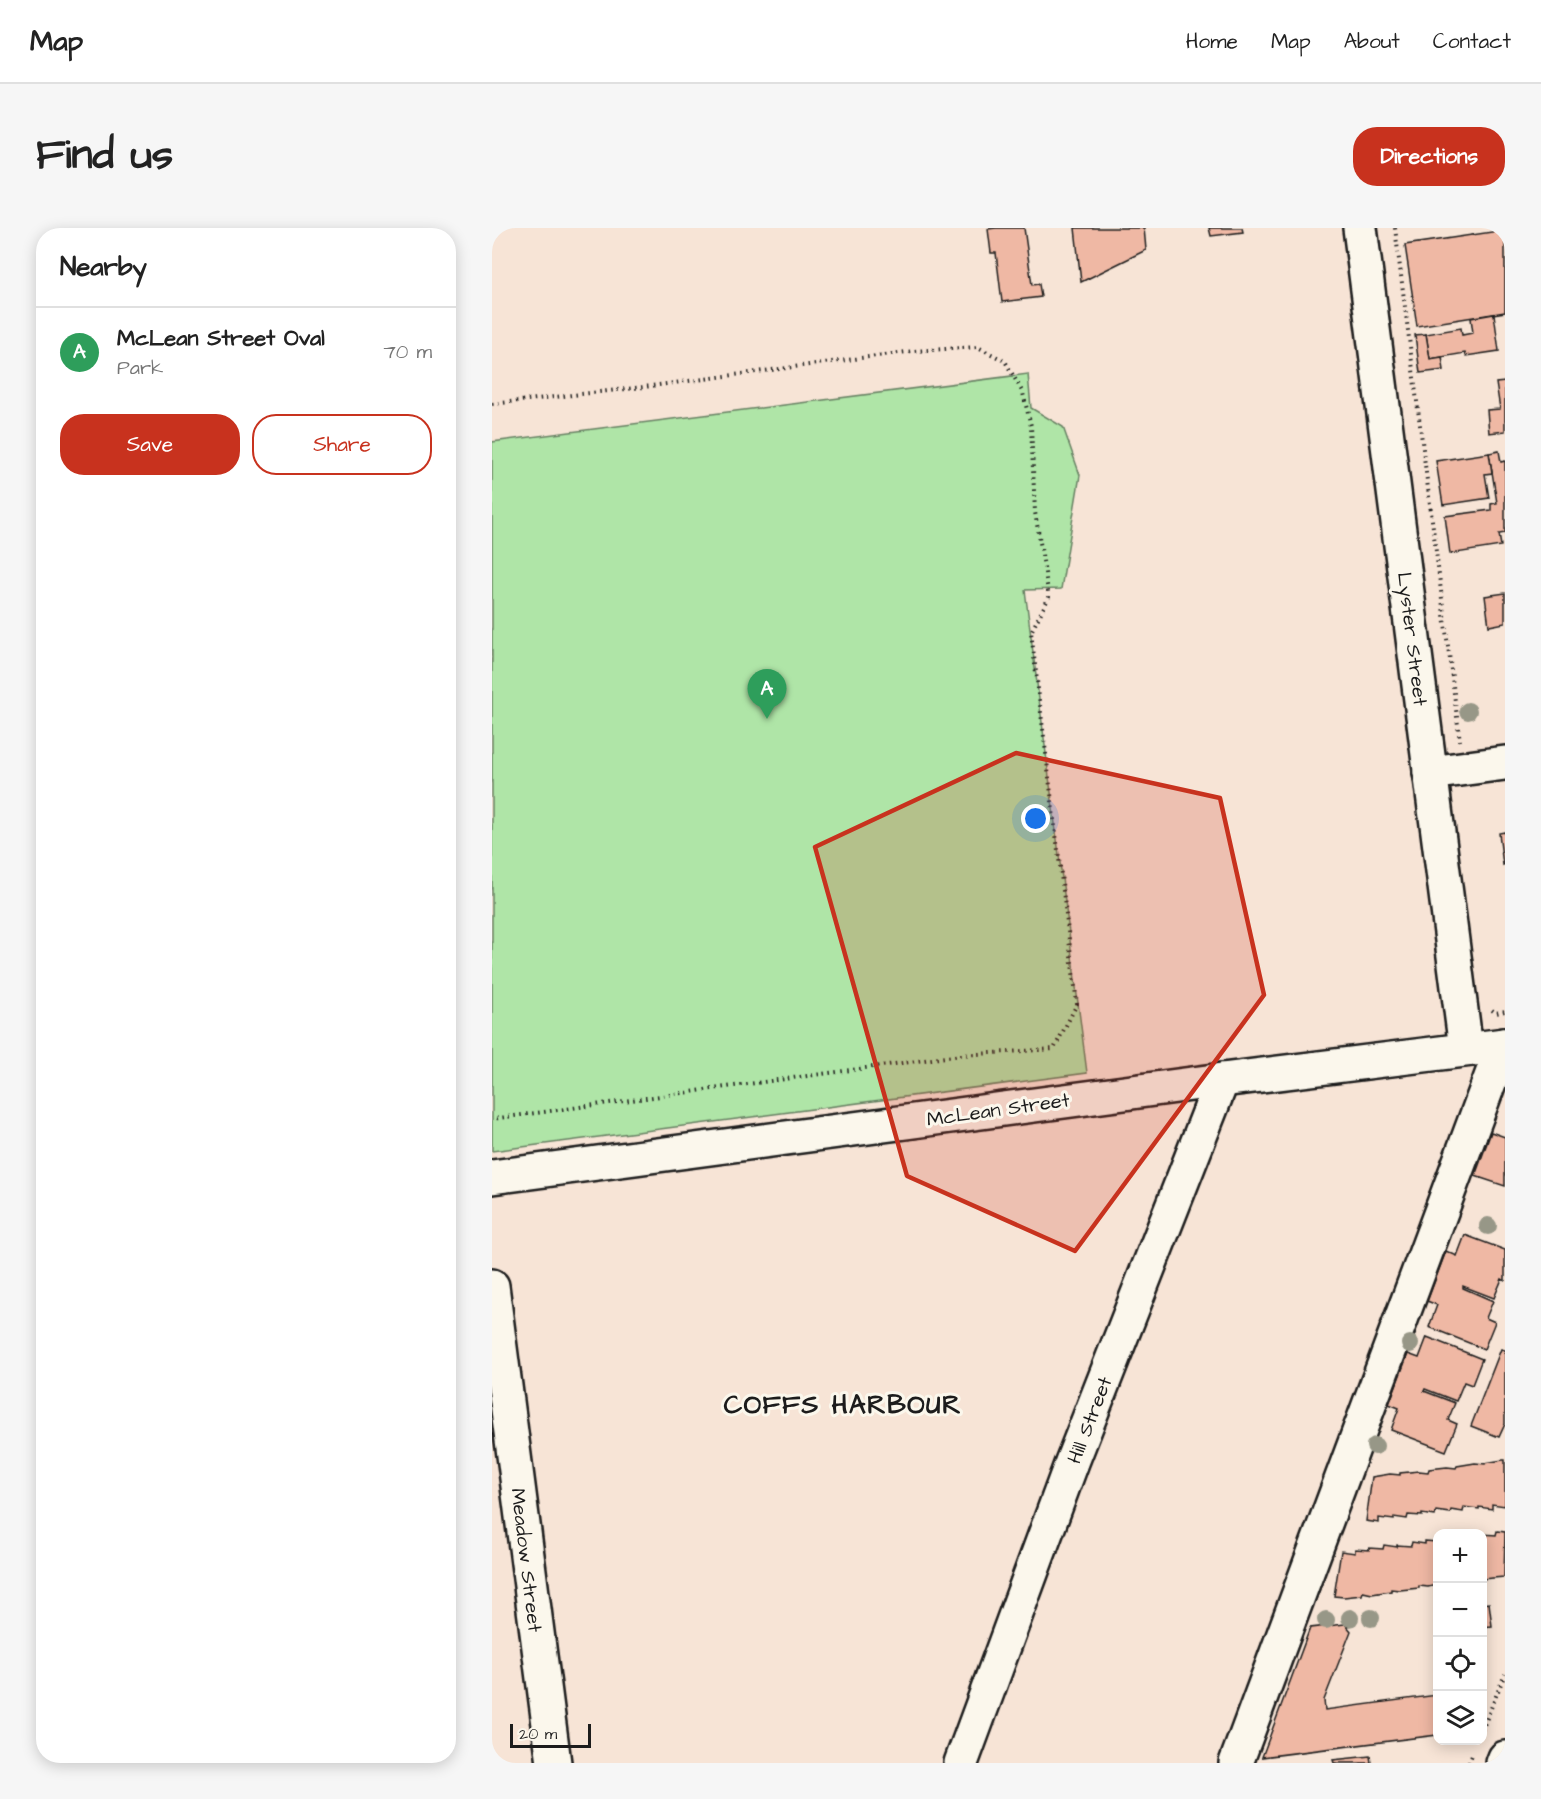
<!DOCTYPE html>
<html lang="en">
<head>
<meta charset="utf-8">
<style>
  body { margin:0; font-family:"Architects Daughter",sans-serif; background:#f6f6f6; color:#222 }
  .controls { position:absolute; right:18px; bottom:18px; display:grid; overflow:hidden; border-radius:12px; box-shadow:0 3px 15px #0003 }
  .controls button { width:54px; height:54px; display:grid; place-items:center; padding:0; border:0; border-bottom:2px solid #e0e0e0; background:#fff; color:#222; font:30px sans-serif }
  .scale { position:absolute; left:18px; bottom:15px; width:81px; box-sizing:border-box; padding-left:6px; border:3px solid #1c1c1c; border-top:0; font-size:16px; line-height:21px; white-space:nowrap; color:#1c1c1c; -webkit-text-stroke:4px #fbf7ec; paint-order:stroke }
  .you { position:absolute; left:544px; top:591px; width:21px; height:21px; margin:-15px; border:4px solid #fff; border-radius:50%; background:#1a73e8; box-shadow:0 0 0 9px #1a73e833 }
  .badge { display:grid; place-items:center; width:39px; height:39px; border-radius:50%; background:#c8321e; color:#fff; font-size:20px; font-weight:700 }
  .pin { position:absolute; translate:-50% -50px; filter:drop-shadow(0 2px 3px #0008) }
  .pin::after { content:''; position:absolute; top:32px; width:21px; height:18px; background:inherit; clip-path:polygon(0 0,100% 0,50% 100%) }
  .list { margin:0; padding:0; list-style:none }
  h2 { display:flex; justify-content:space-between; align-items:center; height:78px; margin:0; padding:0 24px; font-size:26px }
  h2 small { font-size:20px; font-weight:400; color:#767676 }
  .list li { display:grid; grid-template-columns:39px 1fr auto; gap:18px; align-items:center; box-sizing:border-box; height:90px; padding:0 24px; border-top:2px solid #e0e0e0 }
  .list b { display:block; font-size:22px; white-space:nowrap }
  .list p { margin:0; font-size:20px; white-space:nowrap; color:#767676 }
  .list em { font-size:20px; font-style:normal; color:#767676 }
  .actions { display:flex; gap:12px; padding:18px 24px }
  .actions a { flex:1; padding:14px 0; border:2px solid #c8321e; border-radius:24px; text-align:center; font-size:21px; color:#c8321e }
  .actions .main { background:#c8321e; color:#fff }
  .icon { flex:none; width:33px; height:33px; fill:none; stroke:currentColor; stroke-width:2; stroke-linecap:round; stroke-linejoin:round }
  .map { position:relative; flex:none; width:1013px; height:1535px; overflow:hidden; border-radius:24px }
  header { display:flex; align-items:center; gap:36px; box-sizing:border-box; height:84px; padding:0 30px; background:#fff; border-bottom:2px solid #e0e0e0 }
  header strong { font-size:28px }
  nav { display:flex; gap:33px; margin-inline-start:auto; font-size:21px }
  .intro { display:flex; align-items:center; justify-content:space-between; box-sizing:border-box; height:144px; padding:0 36px }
  h1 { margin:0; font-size:42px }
  .button { padding:15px 27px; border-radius:24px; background:#c8321e; color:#fff; font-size:21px; font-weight:700 }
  main { display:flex; gap:36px; padding:0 36px }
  aside { flex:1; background:#fff; border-radius:24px; box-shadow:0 3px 15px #0003 }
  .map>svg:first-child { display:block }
</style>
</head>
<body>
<header>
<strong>Map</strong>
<nav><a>Home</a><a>Map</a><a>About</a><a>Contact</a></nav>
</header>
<div class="intro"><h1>Find us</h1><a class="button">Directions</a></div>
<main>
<aside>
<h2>Nearby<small></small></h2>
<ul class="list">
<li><span class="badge" style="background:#2e9e5b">A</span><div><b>McLean Street Oval</b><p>Park</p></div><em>70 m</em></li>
</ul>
<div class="actions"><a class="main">Save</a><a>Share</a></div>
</aside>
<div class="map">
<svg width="1013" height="1535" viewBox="0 0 1013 1535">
  <rect width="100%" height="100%" fill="#f7e4d6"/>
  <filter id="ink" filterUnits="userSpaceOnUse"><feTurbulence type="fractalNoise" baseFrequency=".0167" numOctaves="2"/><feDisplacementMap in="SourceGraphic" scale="12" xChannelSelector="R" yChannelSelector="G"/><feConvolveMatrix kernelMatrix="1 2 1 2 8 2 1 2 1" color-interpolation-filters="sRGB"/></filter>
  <g filter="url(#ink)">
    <polygon fill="#afe5a7" stroke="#668062" stroke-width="1.5" points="536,146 539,180 571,199 588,247 569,361 533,362 595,845 0,923 0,214"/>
    <g fill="#efb8a4" stroke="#1c1c1c" stroke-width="1.5">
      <polygon points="504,0 532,0 540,57 547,56 549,69 510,74 504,25 499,25 496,1"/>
      <polygon points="583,0 652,0 654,22 589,54"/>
      <polygon points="717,0 750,0 751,4 719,8"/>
      <polygon points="1013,2 1013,84 925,98 913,17"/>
      <polygon points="1002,86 1007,123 974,128 973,125 938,131 934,106 969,100 970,107 981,105 979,90"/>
      <polygon points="934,106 938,131 950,129 952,142 928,145 923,107"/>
      <polygon points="1013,154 1013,203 997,205 995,182 1008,181 1004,155"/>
      <polygon points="1007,223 1009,234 1013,233 1013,305 1007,306 1009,318 958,326 953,288 999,282 999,276 1005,275 997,225"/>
      <polygon points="997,225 1000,245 993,246 997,270 951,277 944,233"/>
      <polygon points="1013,365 1013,395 997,398 993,368"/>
      <polygon points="1013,604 1013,636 1011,637 1007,605"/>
      <polygon points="999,904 1013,909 1013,958 983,948"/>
      <polygon points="973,1007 1013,1022 1013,1053 1010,1051 1002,1070 971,1058 971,1060 1001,1073 994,1090 1003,1094 992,1121 937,1099 945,1077 935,1073 954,1023 965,1028"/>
      <polygon points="935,1109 990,1131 980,1157 972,1154 964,1173 933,1161 932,1163 963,1175 956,1192 965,1196 954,1223 899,1202 907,1180 897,1176 916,1126 927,1130"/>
      <polygon points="1009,1121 1013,1122 1013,1196 1007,1209 979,1198"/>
      <polygon points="1011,1232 1013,1232 1013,1278 1000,1276 1000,1281 987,1279 987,1281 972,1279 971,1284 959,1282 958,1285 944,1283 943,1288 930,1286 930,1288 916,1287 915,1291 902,1289 902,1292 887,1290 887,1295 874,1293 880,1249 898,1246 908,1247 908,1245 927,1243 936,1244 937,1241 955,1239 964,1240 965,1238 983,1235 993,1236 993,1235"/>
      <polygon points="1005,1303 1013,1304 1012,1349 990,1351 990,1306 1004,1307"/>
      <polygon points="933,1313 945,1314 945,1357 936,1359 927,1358 927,1360 908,1362 899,1361 899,1363 880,1366 871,1364 870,1367 852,1369 842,1368 849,1323 863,1325 863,1321 877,1322 877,1320 891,1321 892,1317 905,1319 905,1317 919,1318 920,1314 933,1316"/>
      <polygon points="997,1375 1000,1398 990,1399 990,1376"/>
      <polygon points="853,1396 859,1403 832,1472 833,1482 945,1467 945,1507 770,1529 818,1400"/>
      <polygon points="878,1528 879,1535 842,1535 841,1532"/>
    </g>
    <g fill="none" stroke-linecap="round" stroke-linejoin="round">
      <g stroke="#1c1c1c" stroke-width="38">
        <g id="minor">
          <polyline points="868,0 974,821"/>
          <polyline points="938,545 1013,535"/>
          <polyline points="0,949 730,852 1013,817"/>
          <polyline points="0,1058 62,1535"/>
          <polyline points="469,1535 580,1234 730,852"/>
          <polyline points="744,1535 1011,817"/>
          <polyline points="1011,1535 1013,1530"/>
        </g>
      </g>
      <g stroke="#1c1c1c" stroke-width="4" stroke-dasharray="1.5 4.5" stroke-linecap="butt">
        <polyline points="903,0 968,513"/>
        <polyline points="0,176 152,159 422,123 486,119 513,133 531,165 539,198 543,284 557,369 539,404 585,776 562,821 469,827 0,891"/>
        <polyline points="1000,782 1004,785 1013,783"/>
        <polyline points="990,1502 1013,1446"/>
        <polyline points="977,1535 981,1525"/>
      </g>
      <use href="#minor" stroke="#fbf7ec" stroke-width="33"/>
    </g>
    <g fill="#979787">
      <circle cx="976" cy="483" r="9"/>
      <circle cx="996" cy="998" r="9"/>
      <circle cx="918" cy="1116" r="9"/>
      <circle cx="883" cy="1218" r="9"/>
      <circle cx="858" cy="1390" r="9"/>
      <circle cx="879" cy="1390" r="9"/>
      <circle cx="834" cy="1392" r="9"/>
    </g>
  </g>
  <path fill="#c8321e" fill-opacity="0.2" stroke="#c8321e" stroke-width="4.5" stroke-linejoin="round" d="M524 525 728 570 772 767 583 1023 415 948 323 619Z"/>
  <g text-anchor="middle" stroke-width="6" stroke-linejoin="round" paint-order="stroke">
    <g font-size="20" fill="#1c1c1c" stroke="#fbf7ec">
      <text transform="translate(921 411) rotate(83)" y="7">Lyster Street</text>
      <text transform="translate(506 881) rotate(-8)" y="7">McLean Street</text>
      <text transform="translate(597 1192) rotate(-69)" y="7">Hill Street</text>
      <text transform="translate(35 1332) rotate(83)" y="7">Meadow Street</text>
    </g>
    <g font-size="26" font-weight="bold" letter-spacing="1.5" fill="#1c1c1c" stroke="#fbf7ec">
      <text x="351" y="1185">COFFS HARBOUR</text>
    </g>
  </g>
</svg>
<div class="controls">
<button>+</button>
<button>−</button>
<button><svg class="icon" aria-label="locate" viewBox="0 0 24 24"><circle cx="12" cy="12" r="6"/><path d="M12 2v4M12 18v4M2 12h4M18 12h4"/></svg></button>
<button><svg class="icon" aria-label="layers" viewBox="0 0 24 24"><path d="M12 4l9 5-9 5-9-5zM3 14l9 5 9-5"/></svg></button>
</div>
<div class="scale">20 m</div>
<div class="you"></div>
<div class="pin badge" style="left:275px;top:491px;background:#2e9e5b">A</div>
</div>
</main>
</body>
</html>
